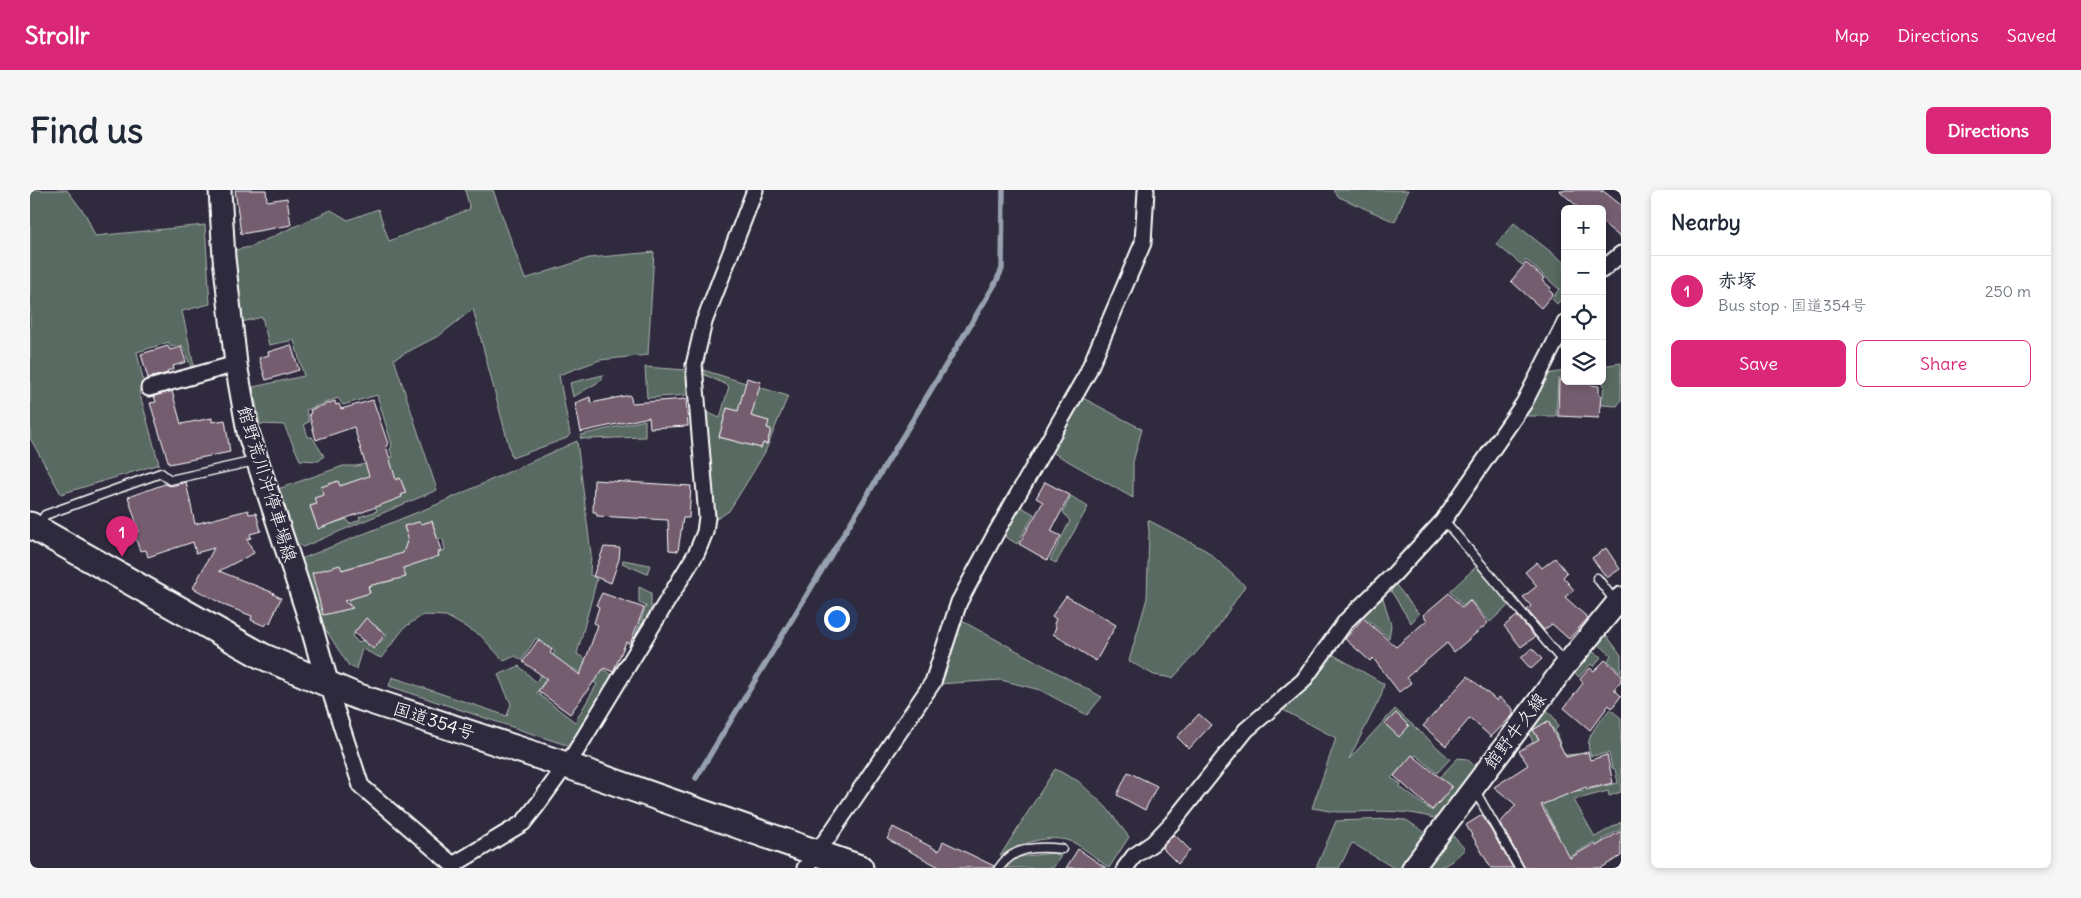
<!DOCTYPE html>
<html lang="en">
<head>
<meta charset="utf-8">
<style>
  body { margin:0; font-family:Delius,"Klee One",sans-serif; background:#f6f6f7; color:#1f2937 }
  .controls { position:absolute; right:15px; top:15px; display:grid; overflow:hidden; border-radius:8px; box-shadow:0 2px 8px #0003 }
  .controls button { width:45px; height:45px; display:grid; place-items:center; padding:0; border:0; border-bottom:1px solid #e0e1e3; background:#fff; color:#1f2937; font:25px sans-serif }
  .you { position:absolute; left:806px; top:428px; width:18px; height:18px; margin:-12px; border:4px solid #fff; border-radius:50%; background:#1a73e8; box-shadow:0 0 0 8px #1a73e833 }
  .badge { display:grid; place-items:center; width:32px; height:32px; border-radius:50%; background:#db2777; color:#fff; font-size:16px; font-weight:700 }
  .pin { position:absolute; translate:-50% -41px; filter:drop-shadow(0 1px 2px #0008) }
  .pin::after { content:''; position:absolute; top:26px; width:18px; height:15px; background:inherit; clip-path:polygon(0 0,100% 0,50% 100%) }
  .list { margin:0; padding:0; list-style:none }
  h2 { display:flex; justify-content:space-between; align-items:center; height:65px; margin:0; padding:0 20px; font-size:21px }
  h2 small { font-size:16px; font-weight:400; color:#747a83 }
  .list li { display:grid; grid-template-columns:32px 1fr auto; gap:15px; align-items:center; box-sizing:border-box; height:70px; padding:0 20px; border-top:1px solid #e0e1e3 }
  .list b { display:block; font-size:19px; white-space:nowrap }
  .list p { margin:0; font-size:16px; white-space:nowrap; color:#747a83 }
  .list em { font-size:16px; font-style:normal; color:#747a83 }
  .actions { display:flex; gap:10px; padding:15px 20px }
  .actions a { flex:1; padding:11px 0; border:1px solid #db2777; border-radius:8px; text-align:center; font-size:18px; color:#db2777 }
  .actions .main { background:#db2777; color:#fff }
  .icon { flex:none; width:28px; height:28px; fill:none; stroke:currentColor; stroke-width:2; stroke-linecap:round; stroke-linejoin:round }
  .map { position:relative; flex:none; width:1591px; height:678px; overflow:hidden; border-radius:8px }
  header { display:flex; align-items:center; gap:30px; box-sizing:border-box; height:70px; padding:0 25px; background:#db2777; color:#fff }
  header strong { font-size:24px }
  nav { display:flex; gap:28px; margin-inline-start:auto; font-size:18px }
  .intro { display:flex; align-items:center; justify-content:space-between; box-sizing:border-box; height:120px; padding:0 30px }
  h1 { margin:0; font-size:35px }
  .button { padding:12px 22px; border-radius:8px; background:#db2777; color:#fff; font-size:18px; font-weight:700 }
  main { display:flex; gap:30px; padding:0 30px }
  aside { flex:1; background:#fff; border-radius:8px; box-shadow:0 2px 8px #0003 }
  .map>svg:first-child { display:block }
</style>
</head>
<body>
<header>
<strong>Strollr</strong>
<nav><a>Map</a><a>Directions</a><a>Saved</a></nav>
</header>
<div class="intro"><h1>Find us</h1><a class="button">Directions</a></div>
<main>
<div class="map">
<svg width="1591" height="678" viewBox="0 0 1591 678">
  <rect width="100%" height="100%" fill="#2f2a3d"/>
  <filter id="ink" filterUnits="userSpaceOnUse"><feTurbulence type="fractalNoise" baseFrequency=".02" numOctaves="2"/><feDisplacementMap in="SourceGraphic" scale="10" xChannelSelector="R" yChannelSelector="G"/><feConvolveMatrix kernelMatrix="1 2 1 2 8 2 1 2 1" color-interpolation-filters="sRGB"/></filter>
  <g filter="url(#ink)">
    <g fill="#586a62" stroke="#acb4b0" fill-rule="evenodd">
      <polygon points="0,0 37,0 56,25 65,46 175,35 180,114 152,121 164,176 161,177 152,155 141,157 139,152 107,162 115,199 109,201 129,274 31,304 0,248"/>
      <path d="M435 0H463L495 89 559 68 624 62 618 165 570 170 529 185 540 244 537 248 482 268 443 119 410 145 364 169 407 300 273 357 266 353 248 299 313 276H327L363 267 360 260 362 255 347 205 313 215 308 208 276 220 279 232 274 234 278 247H282L294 266 289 271 270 270 254 235 230 234 223 197 274 186 264 150 239 155 232 127 212 132 205 60 220 57 301 20 318 30 348 19 359 51 440 19ZM335 288 347 321 329 327 330 330 319 334 317 329 295 336 285 331 280 316 287 314 285 308 294 305 291 297 308 291 310 296ZM370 288 376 303 371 305V307L361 311 343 298Z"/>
      <polygon points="1303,0 1378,0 1365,32 1309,7"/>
      <polygon points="1484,33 1535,73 1535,105 1527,114 1522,109 1529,99 1496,70 1492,75 1466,54"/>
      <polygon points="1591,173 1591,210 1587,216 1572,215 1574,193 1566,191 1572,191 1572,176"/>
      <polygon points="615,177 656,180 657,205 617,208"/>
      <path d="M673 180 758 206 735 262 722 284 699 321 682 332 683 304 676 222 690 228 699 196 671 183ZM710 215 723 219 721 226 741 240 737 254 733 253 731 258 689 247 697 218 708 221Z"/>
      <polygon points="1535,181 1535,189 1528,189 1526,226 1495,226 1517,184"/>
      <polygon points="573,185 572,190 543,207 540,193"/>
      <polygon points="1053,208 1112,239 1103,272 1103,308 1022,262"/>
      <polygon points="615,230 615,247 557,249 550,248 551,245"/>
      <path d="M547 251 561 364 560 385 567 389 547 464 584 486 539 556 359 496 362 487 477 526 481 514 468 485 489 476 506 492 525 461 506 448 492 470 485 466 474 471 450 445 416 426 393 425 375 437 351 468 332 459 326 479 319 476 294 437 271 369 408 314ZM402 331 407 349H413L415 360 408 362 409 366 378 348 374 337 389 332 391 334ZM370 365 375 387 353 393 347 370ZM331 374 336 388H338L341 396 338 397 340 402 318 410 320 416 298 400 312 380ZM336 429 357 445 344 459 332 450 329 453 322 446ZM524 475 536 483 541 477 567 494 545 532 507 503Z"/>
      <polygon points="1041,306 1058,317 1026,373 1020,370 1040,331 1033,322"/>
      <polygon points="991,317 1004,324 987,354 974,346"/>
      <polygon points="1118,330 1177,361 1215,396 1183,444 1143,488 1124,485 1099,471 1117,408 1119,342"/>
      <polygon points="593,370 620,375 617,384 592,373"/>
      <polygon points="1448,375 1480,414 1460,432 1440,410 1433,416 1420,401"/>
      <polygon points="1366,395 1389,424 1381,433 1361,401"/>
      <polygon points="609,397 621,403 621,419 605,447 616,416 609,413"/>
      <polygon points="1353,408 1361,435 1359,448 1333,426"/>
      <polygon points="932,431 1072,507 1057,525 1010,500 971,490 908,494"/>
      <polygon points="1574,442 1591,465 1591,482 1578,471 1581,465 1565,451"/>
      <polygon points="1558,459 1571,467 1564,477 1561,474 1549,487 1543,482"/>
      <path d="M1302 464 1354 494 1351 506 1319 569 1365 519 1420 569 1407 583 1386 565 1375 577 1373 575 1361 588 1371 594 1370 597 1402 621 1419 602 1409 593 1408 589 1428 568 1437 569 1446 577 1406 629C1374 618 1342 622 1309 622 1300 622 1291 619 1282 618L1306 548 1251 519 1280 494Z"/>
      <path d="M1580 519 1591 528V602L1579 606 1578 601 1544 610 1565 647 1591 632V639L1572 650 1580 665 1574 667 1564 652 1522 678H1494L1472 633 1494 665 1529 646 1512 614 1522 595 1499 543 1515 521H1518L1525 529 1528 537 1525 540 1534 565 1548 564 1549 568 1544 601 1556 600 1588 593 1585 579 1582 578 1579 563 1561 566C1552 548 1569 533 1580 519ZM1518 531 1524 541 1509 550 1503 540Z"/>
      <path d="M1025 579 1048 591 1076 617 1099 647 1079 678C1068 670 1049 653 1037 650 1013 645 989 654 970 666Z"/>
      <polygon points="1360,629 1376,630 1396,643 1370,678 1364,678 1322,653 1309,678 1286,678 1306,631"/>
      <path d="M1422 645 1435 659C1421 672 1417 678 1397 678Z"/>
      <polygon points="1023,663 1031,666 1023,678 976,678 988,667"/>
    </g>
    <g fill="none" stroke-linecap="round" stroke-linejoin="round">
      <polyline stroke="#96a0af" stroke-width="5.5" points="666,588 965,94 972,79 973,0"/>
    </g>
    <g fill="#745d70" stroke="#fff">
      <polygon points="205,0 236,0 237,11 257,8 261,35 211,44"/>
      <polygon points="1529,0 1569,0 1572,2 1572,0 1591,15 1591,48 1572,32 1572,19 1550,19"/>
      <polygon points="1496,73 1514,88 1512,90 1521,98 1519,100 1523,104 1511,118 1481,91"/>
      <polygon points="261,155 269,180 236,190 229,168 239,165 238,162"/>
      <polygon points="138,156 140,160 151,157 156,172 143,176 144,179 137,181 138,183 118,188 111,164"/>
      <polygon points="717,188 731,192 721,226 739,231 737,238 741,239 737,254 733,253 731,258 689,247 697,218 708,221"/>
      <polygon points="1529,190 1560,191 1560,195 1569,196 1569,205 1571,206 1569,228 1528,226"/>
      <polygon points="142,201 151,234 182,228 182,232 195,230 200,262 139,274 120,213 126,212 124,206"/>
      <polygon points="600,205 602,213 656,209 658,236 620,238 619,227 551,242 545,213 560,207 561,213"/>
      <polygon points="343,210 358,254 356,256 366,290 370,288 376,303 371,305 372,307 288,339 280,316 287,314 284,308 294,305 291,297 308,291 310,296 339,286 324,237 286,250 279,224 281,223 280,220 305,211 306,215 309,214 311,219"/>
      <polygon points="564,290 661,296 659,328 653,328 648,361 639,360 638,330 567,326 566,322 563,322"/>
      <polygon points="156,292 165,334 218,320 219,324 226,323 231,341 220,344 221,348 217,349 224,363 189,381 244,403 243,404 251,408 240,433 238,432 235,436 221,430 222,426 196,416 163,398 184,358 166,363 163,352 118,367 116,360 110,361 104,344 109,341 98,307 135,294 141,296"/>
      <polygon points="1015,292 1040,305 1021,341 1031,346 1017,370 989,354 1013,312 1006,308"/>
      <polygon points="402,331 411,361 408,362 409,366 373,378 376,387 338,396 340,403 314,411 323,418 293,425 282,383 310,375 312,380 373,363 378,348 374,336 389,332 391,334"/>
      <polygon points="574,357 590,358 589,369 581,393 563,386"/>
      <polygon points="1576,358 1590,379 1577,388 1562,368"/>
      <polygon points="1525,368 1537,383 1533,387 1544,400 1535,407 1558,428 1539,449 1522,434 1514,440 1497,420 1501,416 1493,407 1507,396 1495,382 1507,372 1512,378"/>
      <polygon points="572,403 614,418 600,454 596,452 583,482 574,478 540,524 508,501 517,489 493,472 508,450 522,460 520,463 550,485 568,435 564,433 569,417 566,415"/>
      <polygon points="1419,403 1432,418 1440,411 1458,433 1424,462 1417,453 1377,487 1381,493 1369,502 1343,468 1340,471 1315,449 1333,428 1366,457 1397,430 1393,425"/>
      <polygon points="1036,406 1086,435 1066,471 1023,444 1026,437 1024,434 1026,429 1022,426"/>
      <polygon points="1487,426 1505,447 1491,457 1474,436"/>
      <polygon points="336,428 355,444 344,459 324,443"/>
      <polygon points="1502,458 1512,469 1501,479 1491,468"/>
      <polygon points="1575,470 1591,484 1591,491 1584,499 1591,506 1582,518 1579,515 1560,540 1534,518 1553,493 1550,489 1560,478 1564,481"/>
      <polygon points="1438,486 1467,511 1469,507 1483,519 1483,525 1461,547 1440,528 1416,556 1393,536"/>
      <polygon points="1366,523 1379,536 1369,547 1355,534"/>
      <polygon points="1169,524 1181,535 1159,559 1147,547"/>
      <polygon points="1518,531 1536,567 1558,562 1560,570 1577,565 1583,593 1557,599 1556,597 1511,615 1540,668 1564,654 1566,656 1591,641 1591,666 1571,678 1495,678 1470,633 1486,615 1464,597 1498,575 1489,561 1509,549 1503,540"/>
      <polygon points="1382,565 1422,597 1402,620 1364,586"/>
      <polygon points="1098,582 1127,596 1115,620 1087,605"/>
      <polygon points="1452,625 1483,678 1461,678 1436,635"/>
      <polygon points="863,637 909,661 913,651 964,676 963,678 911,678 857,649"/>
      <polygon points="1144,644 1160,660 1148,674 1132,658"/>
      <polygon points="1048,659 1076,678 1036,678"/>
    </g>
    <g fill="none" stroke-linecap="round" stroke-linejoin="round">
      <g stroke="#fff" stroke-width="11">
        <g id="service">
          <polyline points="1413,331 1418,335 1535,474"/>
          <polyline points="8,337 15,325 131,283 140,290 225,271"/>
          <polyline points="1567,388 1585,411"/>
          <polyline points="1444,599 1489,678"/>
          <path d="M969 678C984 656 1009 656 1032 659"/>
        </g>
      </g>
      <g stroke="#fff" stroke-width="19">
        <g id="minor">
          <polyline points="1572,80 1591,64"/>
          <polyline points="119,198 206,174"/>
          <polyline points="298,495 331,596 423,675"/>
          <polyline points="425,678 423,675 493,633 508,614 546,561 667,362 675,342 677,327 664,175 674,132 725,0"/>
          <polyline points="775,678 801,643 903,492 929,412 967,341 1057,184 1113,53 1116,0"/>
          <polyline points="1095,678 1104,666 1123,653 1142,633 1216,540 1273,491 1316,431 1364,384 1413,331 1494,213 1535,133"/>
        </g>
      </g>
      <g stroke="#fff" stroke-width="25">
        <g id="secondary">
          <polyline points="190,0 194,68 206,174 218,242 279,428 298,495"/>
          <polyline points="1383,678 1536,475 1591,408"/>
        </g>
      </g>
      <g stroke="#fff" stroke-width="29">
        <polyline id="trunk" points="0,335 232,466 326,506 536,575 830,678"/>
      </g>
      <use href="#service" stroke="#2f2a3d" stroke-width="8"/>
      <use href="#minor" stroke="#2f2a3d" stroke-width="15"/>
      <use href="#secondary" stroke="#2f2a3d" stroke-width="21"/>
      <use href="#trunk" stroke="#2f2a3d" stroke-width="25"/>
    </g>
  </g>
  <g text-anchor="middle" stroke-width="4" stroke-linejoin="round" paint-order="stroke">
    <g font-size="18" fill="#fff" stroke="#2f2a3d">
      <text transform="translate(237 294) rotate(73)" y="6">館野荒川沖停車場線</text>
      <text transform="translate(404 531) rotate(18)" y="6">国道354号</text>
      <text transform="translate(1485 541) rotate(-53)" y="6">館野牛久線</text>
    </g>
  </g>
</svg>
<div class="controls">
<button>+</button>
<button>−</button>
<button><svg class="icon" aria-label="locate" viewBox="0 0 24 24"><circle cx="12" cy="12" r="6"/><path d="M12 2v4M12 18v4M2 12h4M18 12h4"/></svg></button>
<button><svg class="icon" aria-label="layers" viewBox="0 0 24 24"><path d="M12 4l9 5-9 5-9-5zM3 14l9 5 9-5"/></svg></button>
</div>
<div class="you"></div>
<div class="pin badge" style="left:92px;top:367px">1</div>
</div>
<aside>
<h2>Nearby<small></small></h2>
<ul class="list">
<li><span class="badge">1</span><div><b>赤塚</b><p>Bus stop · 国道354号</p></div><em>250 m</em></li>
</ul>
<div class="actions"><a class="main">Save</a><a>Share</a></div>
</aside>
</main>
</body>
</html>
